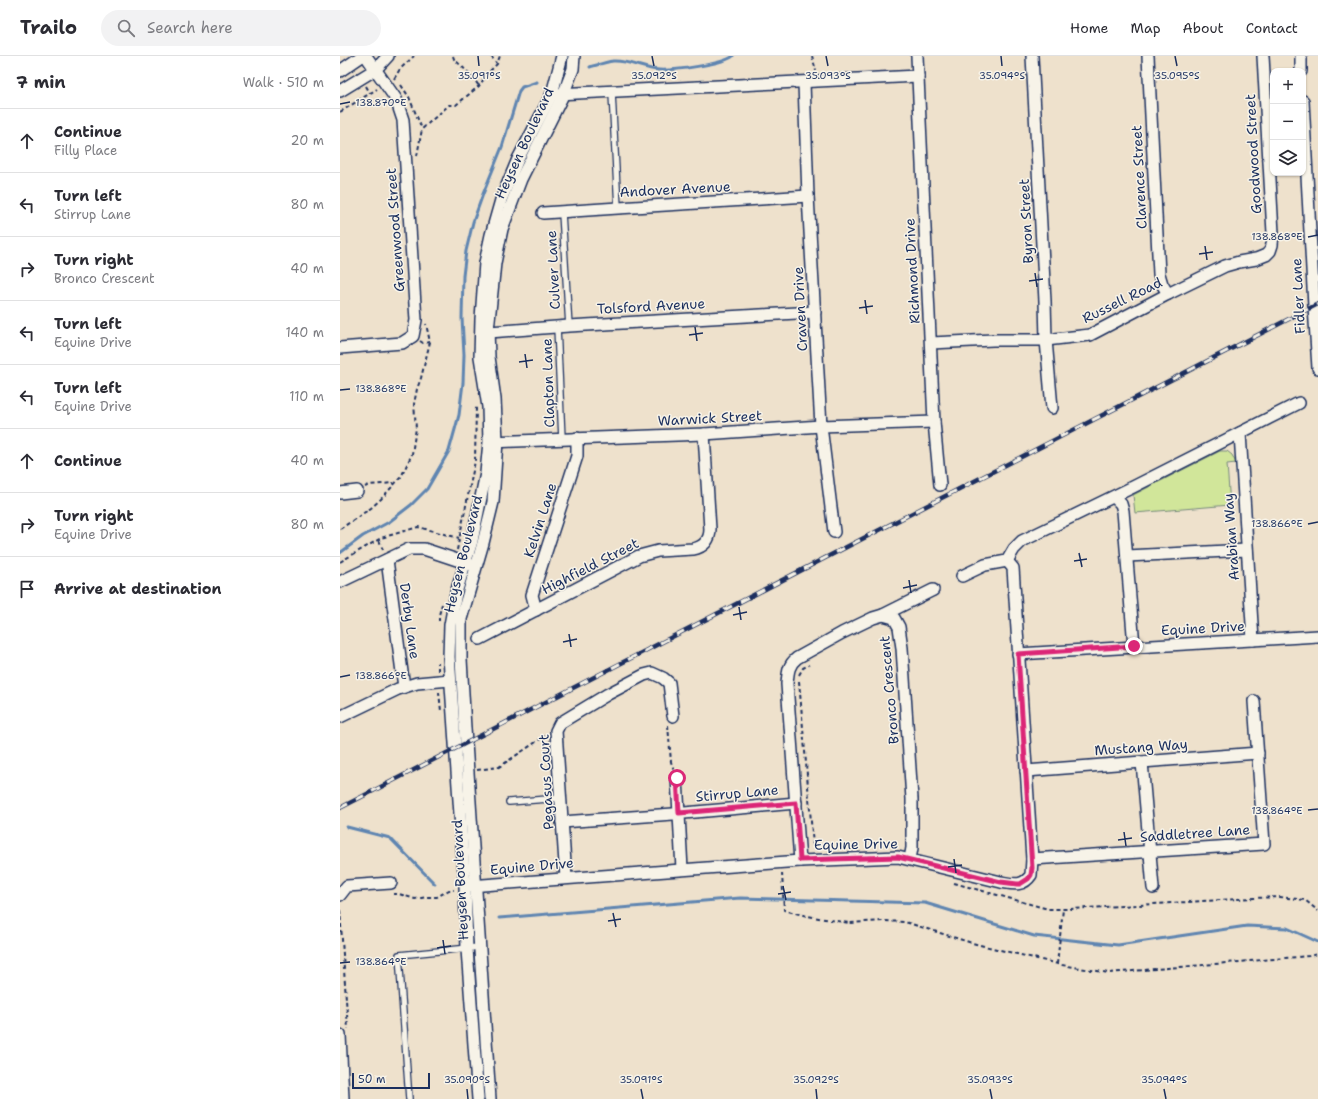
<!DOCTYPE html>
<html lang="en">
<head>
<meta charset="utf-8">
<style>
  body { margin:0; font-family:"Shantell Sans",sans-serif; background:#f2f2f3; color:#2b2b33 }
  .controls { position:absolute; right:12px; top:12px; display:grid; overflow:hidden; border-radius:8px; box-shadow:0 1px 3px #0004 }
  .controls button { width:36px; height:36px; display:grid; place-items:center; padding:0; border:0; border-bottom:1px solid #e1e1e2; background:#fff; color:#2b2b33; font:20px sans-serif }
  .scale { position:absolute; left:12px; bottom:10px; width:78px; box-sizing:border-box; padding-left:4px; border:2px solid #1b2f5e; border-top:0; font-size:11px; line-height:14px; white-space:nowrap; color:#1b2f5e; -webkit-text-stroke:3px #f7f3e8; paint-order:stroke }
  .stop { position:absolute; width:12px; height:12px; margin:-9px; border:3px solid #db2777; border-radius:50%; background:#fff }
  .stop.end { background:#db2777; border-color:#fff; box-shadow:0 1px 4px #0008 }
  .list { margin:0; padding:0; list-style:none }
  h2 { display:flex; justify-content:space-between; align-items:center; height:52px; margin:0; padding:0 16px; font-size:17px }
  h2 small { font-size:13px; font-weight:400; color:#7c7c81 }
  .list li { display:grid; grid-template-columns:26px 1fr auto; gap:12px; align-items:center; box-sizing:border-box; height:64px; padding:0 16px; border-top:1px solid #e1e1e2 }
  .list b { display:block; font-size:15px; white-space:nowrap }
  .list p { margin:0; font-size:13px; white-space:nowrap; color:#7c7c81 }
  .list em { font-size:13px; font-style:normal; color:#7c7c81 }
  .icon { flex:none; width:22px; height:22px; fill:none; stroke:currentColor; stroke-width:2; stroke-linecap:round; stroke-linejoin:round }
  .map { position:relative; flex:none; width:978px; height:1043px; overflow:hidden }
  header { display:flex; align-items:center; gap:24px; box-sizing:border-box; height:56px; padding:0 20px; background:#fff; border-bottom:1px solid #e1e1e2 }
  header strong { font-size:19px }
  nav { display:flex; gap:22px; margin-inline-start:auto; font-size:14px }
  .search { width:280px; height:36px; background:#f2f2f3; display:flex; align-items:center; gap:10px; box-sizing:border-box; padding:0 14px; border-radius:22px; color:#7c7c81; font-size:15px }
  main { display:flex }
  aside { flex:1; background:#fff }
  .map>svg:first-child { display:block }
</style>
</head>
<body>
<header>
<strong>Trailo</strong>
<div class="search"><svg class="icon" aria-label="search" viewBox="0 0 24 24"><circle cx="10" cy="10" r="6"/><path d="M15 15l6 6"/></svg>Search here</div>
<nav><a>Home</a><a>Map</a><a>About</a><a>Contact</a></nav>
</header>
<main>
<aside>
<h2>7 min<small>Walk · 510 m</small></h2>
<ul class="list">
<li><svg class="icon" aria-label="ahead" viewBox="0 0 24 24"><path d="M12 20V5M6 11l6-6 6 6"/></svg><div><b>Continue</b><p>Filly Place</p></div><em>20 m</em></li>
<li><svg class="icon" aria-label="left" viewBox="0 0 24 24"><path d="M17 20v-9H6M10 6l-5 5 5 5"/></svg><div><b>Turn left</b><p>Stirrup Lane</p></div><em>80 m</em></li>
<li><svg class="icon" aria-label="right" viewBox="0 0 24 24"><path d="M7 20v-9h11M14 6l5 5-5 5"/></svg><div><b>Turn right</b><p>Bronco Crescent</p></div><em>40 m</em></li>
<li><svg class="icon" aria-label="left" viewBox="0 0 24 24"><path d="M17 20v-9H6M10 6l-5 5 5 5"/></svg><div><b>Turn left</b><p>Equine Drive</p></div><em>140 m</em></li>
<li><svg class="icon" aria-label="left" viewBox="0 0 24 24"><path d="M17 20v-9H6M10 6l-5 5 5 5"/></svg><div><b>Turn left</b><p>Equine Drive</p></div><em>110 m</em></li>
<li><svg class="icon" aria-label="ahead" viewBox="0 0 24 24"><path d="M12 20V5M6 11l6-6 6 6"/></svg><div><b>Continue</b></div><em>40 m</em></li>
<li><svg class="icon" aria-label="right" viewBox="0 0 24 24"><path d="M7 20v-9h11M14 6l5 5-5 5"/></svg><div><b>Turn right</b><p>Equine Drive</p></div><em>80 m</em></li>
<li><svg class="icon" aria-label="arrive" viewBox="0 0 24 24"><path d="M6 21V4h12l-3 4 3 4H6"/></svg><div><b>Arrive at destination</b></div></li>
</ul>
</aside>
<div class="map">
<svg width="978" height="1043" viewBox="0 0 978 1043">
  <rect width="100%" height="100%" fill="#eee1cc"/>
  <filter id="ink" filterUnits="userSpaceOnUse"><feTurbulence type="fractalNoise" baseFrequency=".025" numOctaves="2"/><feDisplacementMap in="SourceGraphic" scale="8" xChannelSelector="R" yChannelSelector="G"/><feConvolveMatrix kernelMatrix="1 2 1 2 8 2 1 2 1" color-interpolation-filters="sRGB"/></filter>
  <g filter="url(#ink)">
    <polygon fill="#d1e69a" stroke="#768a7c" points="880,395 887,395 892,399 896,407 887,408 890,449 795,457 793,439"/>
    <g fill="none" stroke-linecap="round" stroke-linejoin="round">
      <g stroke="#5f85b1" stroke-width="3">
        <path d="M250 11C257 9 266 6 273 5 289 4 303 13 319 14 331 15 385 8 393 0"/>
        <polyline points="0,497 23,480 49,466 71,449 87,433 109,395 119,359 123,327 124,299 122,262 123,220 126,195 133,166 143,138 162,91 179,35 182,31 197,26"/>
        <polyline points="7,771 50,782 95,828"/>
        <polyline points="159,862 400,842 585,847 694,880 778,889 907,870 947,872 978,886"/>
      </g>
      <g stroke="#1b2f5e" stroke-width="8">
        <g id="lane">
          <polyline points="272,37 278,152"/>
          <polyline points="222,157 229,270"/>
          <polyline points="217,271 222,383"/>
          <polyline points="169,746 221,742"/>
          <polyline points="69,1043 59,899 139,891"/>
        </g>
      </g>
      <g stroke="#1b2f5e" stroke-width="14">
        <g id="street">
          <polyline points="577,0 594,366 600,429"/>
          <polyline points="692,0 705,245 706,284 712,352"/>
          <polyline points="808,0 819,218 822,228 828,238"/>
          <polyline points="961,0 961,15"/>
          <polyline points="0,15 22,0"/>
          <polyline points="464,27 468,140 481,370 494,476"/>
          <polyline points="0,35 36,13 48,0"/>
          <polyline points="217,38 578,20"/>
          <polyline points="963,45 974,250 978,312"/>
          <polyline points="203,157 278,152 468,140"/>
          <polyline points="149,276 229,270 475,256"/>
          <polyline points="591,287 653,284 706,284 750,279 828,238 885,210 899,206 916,203 926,199 930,195 932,189 933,177 923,0"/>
          <polyline points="0,292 62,287 73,280 76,264 63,64 56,43 26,0"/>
          <polyline points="900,377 913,584"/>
          <polyline points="151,386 364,378 481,370 594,366"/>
          <polyline points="0,437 17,435"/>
          <polyline points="774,441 781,448 783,455 794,590"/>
          <polyline points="787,500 907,494"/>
          <polyline points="47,504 64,631"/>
          <polyline points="622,520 645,509 667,505 674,493 682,485 793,431 959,347"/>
          <polyline points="0,526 69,493 84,493 132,509"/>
          <polyline points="196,554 192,539 237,400 237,382"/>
          <polyline points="543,559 593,534"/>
          <path d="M140 583 299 500 318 495 353 493C364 491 370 484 370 473L364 378"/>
          <polyline points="678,598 978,580"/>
          <polyline points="0,661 58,633 77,627 110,624"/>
          <polyline points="802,706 813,832"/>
          <polyline points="686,715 918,697"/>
          <polyline points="337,722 342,813"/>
          <polyline points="222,766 333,758 456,747"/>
          <polyline points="692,803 924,788 914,645"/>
          <path d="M460 805 447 628C448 617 448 609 457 602L502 577 533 562 543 559 554 562 559 571 562 592 572 743V792L570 803"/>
          <polyline points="226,822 216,675 220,667 268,638 304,619 312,617 323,622 329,627 333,660"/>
          <path d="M130 830 460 805 558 801 661 826C673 828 683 831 691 819L692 803 673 512 667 505"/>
          <polyline points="0,839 7,830 51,827"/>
          <polyline points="0,979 3,1043"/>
          <polyline points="138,1043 127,893 125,830 109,601 110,569 116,537 132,485 146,417 149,386 148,351 140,301 141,263 145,207 151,179 161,144 178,103 212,38 222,0"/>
          <polyline points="150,1043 125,672 121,603 121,563 143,487 153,446 157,385 155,343 149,301 148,274 155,207 162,173 181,123 223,39 233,13 234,0"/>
        </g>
      </g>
      <g stroke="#1b2f5e" stroke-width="2" stroke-dasharray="4 3" stroke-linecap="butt">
        <polyline points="113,0 114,3 131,19 139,30"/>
        <polyline points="151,0 156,7"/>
        <polyline points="472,0 476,15"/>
        <polyline points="54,23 60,13 74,0"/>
        <polyline points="61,29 69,41 82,73"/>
        <polyline points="26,30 30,37"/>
        <polyline points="0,56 37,33"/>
        <polyline points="77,100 82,73 109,49 116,49 139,30 148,17 157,8 160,0"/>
        <polyline points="80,285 83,287 90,286"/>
        <polyline points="25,431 29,429 54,427"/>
        <polyline points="0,473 31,452 41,443 61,421 72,398 76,372 74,348 77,333 81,322 90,286 86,268"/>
        <polyline points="39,484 43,494"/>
        <polyline points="117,494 135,405 136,350"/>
        <polyline points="0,506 41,482 78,471 119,482"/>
        <polyline points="99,565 99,559 102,548"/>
        <polyline points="98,615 98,606"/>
        <polyline points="459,619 463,612 469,609"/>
        <polyline points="459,625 473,789 477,794"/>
        <polyline points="99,636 101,655"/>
        <polyline points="328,669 331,706 334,714"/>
        <polyline points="137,714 159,711 205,680"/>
        <polyline points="442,817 444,854 467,860 509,867 543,865 565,866 632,887 722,909 769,917 969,900 978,898"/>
        <polyline points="614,827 708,853 731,853 914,842 940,841 965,844 978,855"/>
        <polyline points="53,838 59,838 75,843 87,841 97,841 109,834 114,834"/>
        <polyline points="0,854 8,973"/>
        <polyline points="717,908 723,853"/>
      </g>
      <use href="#lane" stroke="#f7f3e8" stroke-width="5.5"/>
      <use href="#street" stroke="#f7f3e8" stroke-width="11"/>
      <g stroke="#1b2f5e" stroke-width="4.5">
        <polyline id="rail" points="0,752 978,248"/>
      </g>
      <use href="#rail" stroke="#f7f3e8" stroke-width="3" stroke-dasharray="9" stroke-linecap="butt"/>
    </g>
  </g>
  <g fill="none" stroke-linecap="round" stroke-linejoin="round" filter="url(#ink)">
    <polyline stroke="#db2777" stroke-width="5" points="337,722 339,757 456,747 460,804 558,801 661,826 677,828 680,828 688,823 691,819 692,812 678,598 794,590"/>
  </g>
  <path fill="none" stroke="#1b2f5e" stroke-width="1.5" d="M138 0 139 10M312 0 314 10M486 0 488 10M661 0 662 10M835 0 837 10M0 48 10 46M968 181 978 179M865 190 867 204M859 198 873 196M695 217 697 231M689 225 703 223M525 244 527 258M519 252 533 250M355 271 357 285M349 279 363 277M185 298 187 312M179 306 193 304M0 334 10 333M968 468 978 466M739 497 742 511M734 505 747 503M569 524 571 537M563 532 577 529M399 551 401 564M393 559 407 556M229 578 231 591M223 586 237 583M0 621 10 619M968 754 978 753M784 776 786 790M778 784 792 782M614 803 616 817M608 811 622 809M443 830 446 844M438 838 451 836M273 857 276 871M268 865 281 863M103 884 105 898M97 892 111 890M0 907 10 906M127 1033 128 1043M301 1033 303 1043M476 1033 477 1043M650 1033 652 1043M824 1033 826 1043"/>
  <g text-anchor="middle" stroke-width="3" stroke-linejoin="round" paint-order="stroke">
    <g font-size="14" fill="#1b2f5e" stroke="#f7f3e8">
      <text transform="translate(184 87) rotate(-65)" y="5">Heysen Boulevard</text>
      <text transform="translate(913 98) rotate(-93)" y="5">Goodwood Street</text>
      <text transform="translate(799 121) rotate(-93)" y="5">Clarence Street</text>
      <text transform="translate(335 133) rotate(-3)" y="5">Andover Avenue</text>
      <text transform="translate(686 165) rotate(-93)" y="5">Byron Street</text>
      <text transform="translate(55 174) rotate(-94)" y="5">Greenwood Street</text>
      <text transform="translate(213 214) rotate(-93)" y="5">Culver Lane</text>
      <text transform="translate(572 215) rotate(-93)" y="5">Richmond Drive</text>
      <text transform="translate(958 240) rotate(-93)" y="5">Fidler Lane</text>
      <text transform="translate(782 244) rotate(-26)" y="5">Russell Road</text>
      <text transform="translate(311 250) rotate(-3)" y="5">Tolsford Avenue</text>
      <text transform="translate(460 253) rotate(-93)" y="5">Craven Drive</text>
      <text transform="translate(208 327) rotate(-92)" y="5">Clapton Lane</text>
      <text transform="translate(370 362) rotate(-3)" y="5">Warwick Street</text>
      <text transform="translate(200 464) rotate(-72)" y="5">Kelvin Lane</text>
      <text transform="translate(891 481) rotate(-94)" y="5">Arabian Way</text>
      <text transform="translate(123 498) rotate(-76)" y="5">Heysen Boulevard</text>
      <text transform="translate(250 510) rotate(-27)" y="5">Highfield Street</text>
      <text transform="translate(70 565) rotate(82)" y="5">Derby Lane</text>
      <text transform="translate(863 572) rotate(-3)" y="5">Equine Drive</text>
      <text transform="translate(549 634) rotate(-95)" y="5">Bronco Crescent</text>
      <text transform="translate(801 691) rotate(-4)" y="5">Mustang Way</text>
      <text transform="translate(206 726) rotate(-93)" y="5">Pegasus Court</text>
      <text transform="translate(397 737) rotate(-5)" y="5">Stirrup Lane</text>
      <text transform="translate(855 777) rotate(-4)" y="5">Saddletree Lane</text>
      <text transform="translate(516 788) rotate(-1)" y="5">Equine Drive</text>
      <text transform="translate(192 810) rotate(-5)" y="5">Equine Drive</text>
      <text transform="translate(120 824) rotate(-93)" y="5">Heysen Boulevard</text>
    </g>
  </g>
  <g font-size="10" text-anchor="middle" fill="#1b2f5e" stroke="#f7f3e8" stroke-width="3" stroke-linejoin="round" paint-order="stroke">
    <text x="139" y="23">35.091°S</text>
    <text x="314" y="23">35.092°S</text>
    <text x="488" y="23">35.093°S</text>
    <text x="662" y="23">35.094°S</text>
    <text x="837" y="23">35.095°S</text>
    <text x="41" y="50">138.870°E</text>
    <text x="937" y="184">138.868°E</text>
    <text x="41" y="336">138.868°E</text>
    <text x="937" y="471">138.866°E</text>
    <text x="41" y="623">138.866°E</text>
    <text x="937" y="758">138.864°E</text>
    <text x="41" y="909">138.864°E</text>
    <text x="127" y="1027">35.090°S</text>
    <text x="301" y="1027">35.091°S</text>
    <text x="476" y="1027">35.092°S</text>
    <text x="650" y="1027">35.093°S</text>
    <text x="824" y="1027">35.094°S</text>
  </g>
</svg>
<div class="controls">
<button>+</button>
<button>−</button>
<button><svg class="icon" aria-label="layers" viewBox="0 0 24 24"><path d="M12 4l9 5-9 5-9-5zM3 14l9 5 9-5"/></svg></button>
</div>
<div class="scale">50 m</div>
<div class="stop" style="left:337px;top:722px"></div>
<div class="stop end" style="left:794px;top:590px"></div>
</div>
</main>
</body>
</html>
